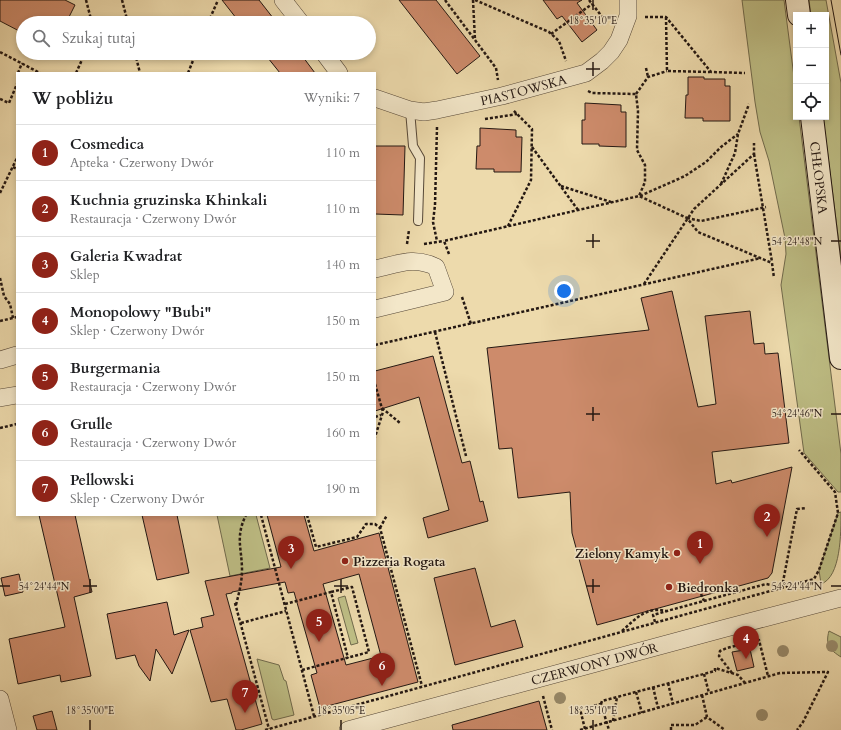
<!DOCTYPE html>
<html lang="pl">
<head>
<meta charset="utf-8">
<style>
  body { margin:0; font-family:Cardo,serif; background:#f2f2f2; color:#202124 }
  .controls { position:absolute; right:12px; top:12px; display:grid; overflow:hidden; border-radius:0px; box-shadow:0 2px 6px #0003 }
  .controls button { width:36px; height:36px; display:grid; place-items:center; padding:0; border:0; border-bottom:1px solid #e0e0e0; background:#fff; color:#202124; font:20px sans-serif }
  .you { position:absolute; left:564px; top:291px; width:14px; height:14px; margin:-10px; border:3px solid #fff; border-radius:50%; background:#1a73e8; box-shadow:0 0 0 6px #1a73e833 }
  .badge { display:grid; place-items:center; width:26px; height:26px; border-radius:50%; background:#8f2418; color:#fff; font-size:13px; font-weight:700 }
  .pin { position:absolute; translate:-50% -33px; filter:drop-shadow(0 1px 2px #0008) }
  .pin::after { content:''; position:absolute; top:21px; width:14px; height:12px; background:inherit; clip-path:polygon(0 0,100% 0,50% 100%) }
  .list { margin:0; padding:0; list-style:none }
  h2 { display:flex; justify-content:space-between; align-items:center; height:52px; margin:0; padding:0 16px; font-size:17px }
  h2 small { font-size:13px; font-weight:400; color:#757577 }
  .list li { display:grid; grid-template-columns:26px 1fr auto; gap:12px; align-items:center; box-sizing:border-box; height:56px; padding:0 16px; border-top:1px solid #e0e0e0 }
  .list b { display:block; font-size:15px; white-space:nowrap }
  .list p { margin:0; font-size:13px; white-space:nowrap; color:#757577 }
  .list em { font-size:13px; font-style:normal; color:#757577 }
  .icon { flex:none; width:22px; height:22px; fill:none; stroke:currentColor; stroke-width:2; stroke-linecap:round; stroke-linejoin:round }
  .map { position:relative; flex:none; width:841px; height:730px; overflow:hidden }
  .search { position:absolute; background:#fff; box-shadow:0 2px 6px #0003; left:16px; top:16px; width:360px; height:44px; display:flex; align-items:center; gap:10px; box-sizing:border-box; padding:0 14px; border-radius:22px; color:#757577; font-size:15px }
  .panel { position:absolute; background:#fff; box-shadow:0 2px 6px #0003; left:16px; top:72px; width:360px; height:444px; border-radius:0px }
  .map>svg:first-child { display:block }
</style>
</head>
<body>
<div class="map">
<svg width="841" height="730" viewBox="0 0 841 730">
  <rect width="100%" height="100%" fill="#eddaac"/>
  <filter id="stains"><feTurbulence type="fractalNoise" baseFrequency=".005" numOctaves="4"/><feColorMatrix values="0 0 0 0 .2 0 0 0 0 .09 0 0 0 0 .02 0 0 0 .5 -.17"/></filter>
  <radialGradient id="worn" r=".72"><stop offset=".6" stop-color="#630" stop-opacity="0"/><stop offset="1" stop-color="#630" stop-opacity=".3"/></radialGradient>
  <g fill="#bebe85" stroke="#706a4c">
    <polygon points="742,0 784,0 796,92 796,117 799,117 841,454 841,492 838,492 804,453 781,285 786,254 785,238 769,161 760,132 755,102"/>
    <polygon points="809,0 826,0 841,83 841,259 823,117 826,117 826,15 811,15"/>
    <path d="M841 512C841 533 841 577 821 584L819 570 838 513Z"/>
    <polygon points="217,515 256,515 270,568 230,576"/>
    <polygon points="345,596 358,643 351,645 338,598"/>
    <path d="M829 631 841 637V657C830 650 825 645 829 631Z"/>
    <polygon points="257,659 279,665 284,680 286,681 294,715 274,720 272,719"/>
  </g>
  <g fill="#cd8b6b" stroke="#231712" fill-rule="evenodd">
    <polygon points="0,0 65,0 75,5 66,23 23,23 23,33 0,21"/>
    <polygon points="222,0 259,0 277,23 240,23"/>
    <polygon points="399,0 436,0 480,56 457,74"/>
    <polygon points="543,0 582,0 577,3 597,30 582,42 562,16 557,19"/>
    <polygon points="264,53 300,53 315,73 280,73"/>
    <polygon points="688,77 704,77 704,79 725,79 725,86 730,86 730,121 703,121 703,118 685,118 686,95 688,95"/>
    <polygon points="585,103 621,105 621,112 626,112 626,147 599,146 599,144 582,144 582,120 585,120"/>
    <polygon points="480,128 516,130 516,137 522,137 521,172 494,172 494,169 476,169 477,146 480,146"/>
    <polygon points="375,146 405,146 403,215 375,214"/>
    <polygon points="672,291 698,407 716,404 705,316 750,311 754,344 764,343 765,354 778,353 789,443 712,452 716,484 731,480 732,483 792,467 772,573 768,578 597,625 572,533 570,492 518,498 512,448 499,449 487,348 649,330 641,298"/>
    <polygon points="433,356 462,463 470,461 480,502 483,501 488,521 428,538 423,518 449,510 419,397 375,411 375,371"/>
    <polygon points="39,515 75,515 92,592 74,597 91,676 61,682 60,675 18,684 9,639 65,627"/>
    <polygon points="142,515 177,515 189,573 157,580"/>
    <path d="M267 515H304L314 551 379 533 418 682 320 708 311 675 317 673 294 592 288 593 285 582 232 592V593L226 594 262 724 241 730H236L227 699 211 702 190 630 203 627 201 618 214 615 205 581 281 567ZM359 574 381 656 346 665 323 584Z"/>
    <polygon points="475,568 491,627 515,620 523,647 455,665 434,578"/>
    <polygon points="19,574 23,592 5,596 1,578"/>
    <polygon points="167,602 174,635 189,630 172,674 156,649 150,681 139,666 135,655 116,659 107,614"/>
    <polygon points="750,649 754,667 737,671 732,652"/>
    <polygon points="539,701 547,730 453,730 452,725"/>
    <polygon points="52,711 57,730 37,730 33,716"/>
  </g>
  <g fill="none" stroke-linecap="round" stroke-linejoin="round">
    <g stroke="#564838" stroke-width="10">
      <polyline id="lane" points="410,110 413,146 420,158 418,221"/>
    </g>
    <g stroke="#564838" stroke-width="18">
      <g id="street">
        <polyline points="283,0 301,23"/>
        <polyline points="324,53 339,73"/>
        <path id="s1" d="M375 98 410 110 424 112 437 110 502 96 586 73 602 61 611 52 619 40 628 16V0"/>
        <path d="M375 269C398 264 414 256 436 267L445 292 375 309"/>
        <polyline points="0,360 17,355"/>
        <polyline points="0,398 17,395"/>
        <polyline points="0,699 8,730"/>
        <path id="s2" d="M348 730 726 628 841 598"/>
      </g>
    </g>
    <g stroke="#231712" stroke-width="24">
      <g id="secondary">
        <polyline points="797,0 799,15"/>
        <path id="s3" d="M812 117 841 358"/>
      </g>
    </g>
    <g stroke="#231712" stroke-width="2.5" stroke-dasharray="3 2" stroke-linecap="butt">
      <polyline points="86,0 92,23"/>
      <polyline points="122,0 128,23"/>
      <polyline points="445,0 496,68 498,80"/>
      <polyline points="473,0 475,40"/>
      <polyline points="475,0 549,32 559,41 566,61"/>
      <polyline points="589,0 607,23"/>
      <polyline points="645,17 666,17 711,72 745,73"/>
      <polyline points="666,17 667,71 710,72"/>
      <polyline points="208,23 218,0"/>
      <polyline points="551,34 592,4"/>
      <polyline points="0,52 40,73"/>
      <polyline points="135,53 140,73"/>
      <polyline points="646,68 648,77"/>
      <polyline points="18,73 22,63"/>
      <polyline points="76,73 85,53"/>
      <polyline points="188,73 196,53"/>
      <polyline points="588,91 592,93 636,94 638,111 637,150 645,165 645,182 639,196"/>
      <polyline points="636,94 648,77 667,71"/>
      <polyline points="0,99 9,103 17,84"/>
      <polyline points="485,119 517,114"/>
      <polyline points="437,127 435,205 433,222 437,241"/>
      <polyline points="532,147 578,210"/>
      <polyline points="754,154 772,262"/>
      <polyline points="13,167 17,169"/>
      <polyline points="721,184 735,153 738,134 749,104"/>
      <polyline points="561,186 611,202"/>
      <polyline points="0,193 17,158"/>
      <polyline points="640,196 685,176 706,162 721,147 738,134"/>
      <polyline points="687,218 701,221 766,207"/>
      <polyline points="508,226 531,180 532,129 513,110"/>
      <polyline points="407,244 409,230"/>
      <polyline points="424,244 444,241"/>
      <polyline points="449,254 444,241 639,196 687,218 698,232 772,263 774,278"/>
      <polyline points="0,278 4,296 10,304 13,318"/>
      <polyline points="644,284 694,209 754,154 754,143"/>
      <polyline points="462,297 471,324"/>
      <polyline points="0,321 17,317"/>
      <polyline points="435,332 466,456"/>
      <polyline points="375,345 761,258"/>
      <polyline points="375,384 383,412 375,437"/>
      <polyline points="382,408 400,423"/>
      <polyline points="375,417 381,415"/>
      <polyline points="0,428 17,424"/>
      <polyline points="261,515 314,716"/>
      <polyline points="307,515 316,547 357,537 366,524 375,524 380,528 422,686"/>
      <polyline points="380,528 387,515"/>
      <polyline points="701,594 704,601"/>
      <polyline points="235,603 269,729"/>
      <polyline points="285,604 331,592 348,658"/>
      <path d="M236 605C239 593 242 582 242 570 242 549 235 537 246 515"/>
      <polyline points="655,622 653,615 667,611 766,584 782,587 797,509 806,508"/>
      <polyline points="241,623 286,611"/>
      <path d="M622 631C635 619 647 606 666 611"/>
      <polyline points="302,670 369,652 352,587 331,592"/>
      <polyline points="732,673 719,656 720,651 727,648 759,640 768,676"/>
      <polyline points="704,674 709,693"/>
      <polyline points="668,683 673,704"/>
      <polyline points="653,687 658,708"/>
      <polyline points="636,692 642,713"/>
      <polyline points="702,695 707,717 725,730"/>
      <polyline points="543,696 552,730"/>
      <polyline points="601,704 602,701 715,671 715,668 738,675 745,683"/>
      <polyline points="613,721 617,697"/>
      <polyline points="585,729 580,709 601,704 609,730"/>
      <polyline points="265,730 814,579 819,570 838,513 835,492 799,450"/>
      <polyline points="580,730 780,673 828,672 803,722 797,730"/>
      <polyline points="671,730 671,725 695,725 707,717"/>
    </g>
    <use href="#lane" stroke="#f3e7c9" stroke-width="8"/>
    <use href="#street" stroke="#f3e7c9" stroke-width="17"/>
    <use href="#secondary" stroke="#f3e7c9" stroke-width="22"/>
    <polyline stroke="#231712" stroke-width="1" points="831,0 841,55"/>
  </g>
  <g fill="#988a6a">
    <circle cx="832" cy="646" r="6"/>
    <circle cx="783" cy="651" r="6"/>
    <circle cx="560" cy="698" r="6"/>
    <circle cx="762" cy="715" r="6"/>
  </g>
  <path fill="none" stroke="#231712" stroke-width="1.5" d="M593 0V10M593 62V76M586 69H600M593 234V248M586 241H600M831 241H841M593 407V421M586 414H600M831 414H841M90 579V593M341 579V593M593 579V593M0 586H10M83 586H97M334 586H348M586 586H600M831 586H841M90 720V730M341 720V730M593 720V730"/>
  <g fill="#8f2418" stroke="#f3e7c9" stroke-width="1.5">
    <circle cx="677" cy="553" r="4"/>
    <circle cx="345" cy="561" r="4"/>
    <circle cx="669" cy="587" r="4"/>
  </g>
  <g text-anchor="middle" stroke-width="3" stroke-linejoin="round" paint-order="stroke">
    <g font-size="13" fill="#231712" stroke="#f3e7c9">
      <text dy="5" stroke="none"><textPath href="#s1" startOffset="153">PIASTOWSKA</textPath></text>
      <text dy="5" stroke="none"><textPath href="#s3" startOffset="61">CHŁOPSKA</textPath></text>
      <text dy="5" stroke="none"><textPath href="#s2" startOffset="255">CZERWONY DWÓR</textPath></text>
    </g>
    <g font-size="13" font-weight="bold" fill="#231712" stroke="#f3e7c9" text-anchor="start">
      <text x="669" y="558" text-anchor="end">Zielony Kamyk</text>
      <text x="353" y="566">Pizzeria Rogata</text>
      <text x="677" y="592">Biedronka</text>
    </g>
  </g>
  <g font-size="10" text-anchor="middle" fill="#231712" stroke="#f3e7c9" stroke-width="3" stroke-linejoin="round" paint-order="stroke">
    <text x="593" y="24">18°35'10"E</text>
    <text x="797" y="245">54°24'48"N</text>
    <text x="797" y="417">54°24'46"N</text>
    <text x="44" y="590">54°24'44"N</text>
    <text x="797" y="590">54°24'44"N</text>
    <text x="90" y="714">18°35'00"E</text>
    <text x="341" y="714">18°35'05"E</text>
    <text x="593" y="714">18°35'10"E</text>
  </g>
  <rect width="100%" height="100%" filter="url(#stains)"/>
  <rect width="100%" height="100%" fill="url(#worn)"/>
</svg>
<div class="controls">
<button>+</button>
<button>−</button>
<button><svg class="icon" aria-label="locate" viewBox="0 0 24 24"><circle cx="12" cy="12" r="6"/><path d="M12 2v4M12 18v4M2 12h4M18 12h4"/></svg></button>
</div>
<div class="you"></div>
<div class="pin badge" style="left:700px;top:564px">1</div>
<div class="pin badge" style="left:767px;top:537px">2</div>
<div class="pin badge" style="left:291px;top:569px">3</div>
<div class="pin badge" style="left:746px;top:659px">4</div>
<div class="pin badge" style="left:319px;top:642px">5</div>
<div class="pin badge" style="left:382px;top:686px">6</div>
<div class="pin badge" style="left:245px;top:713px">7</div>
<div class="search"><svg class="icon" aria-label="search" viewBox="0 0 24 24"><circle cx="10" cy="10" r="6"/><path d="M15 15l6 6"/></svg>Szukaj tutaj</div>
<section class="panel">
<h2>W pobliżu<small>Wyniki: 7</small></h2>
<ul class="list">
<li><span class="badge">1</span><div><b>Cosmedica</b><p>Apteka · Czerwony Dwór</p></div><em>110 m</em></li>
<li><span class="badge">2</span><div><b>Kuchnia gruzinska Khinkali</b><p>Restauracja · Czerwony Dwór</p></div><em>110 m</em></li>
<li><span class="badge">3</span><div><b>Galeria Kwadrat</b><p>Sklep</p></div><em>140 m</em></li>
<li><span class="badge">4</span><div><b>Monopolowy &quot;Bubi&quot;</b><p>Sklep · Czerwony Dwór</p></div><em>150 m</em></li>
<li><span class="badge">5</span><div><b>Burgermania</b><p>Restauracja · Czerwony Dwór</p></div><em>150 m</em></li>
<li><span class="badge">6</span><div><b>Grulle</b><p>Restauracja · Czerwony Dwór</p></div><em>160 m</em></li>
<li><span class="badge">7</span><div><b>Pellowski</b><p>Sklep · Czerwony Dwór</p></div><em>190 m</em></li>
</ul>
</section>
</div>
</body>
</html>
